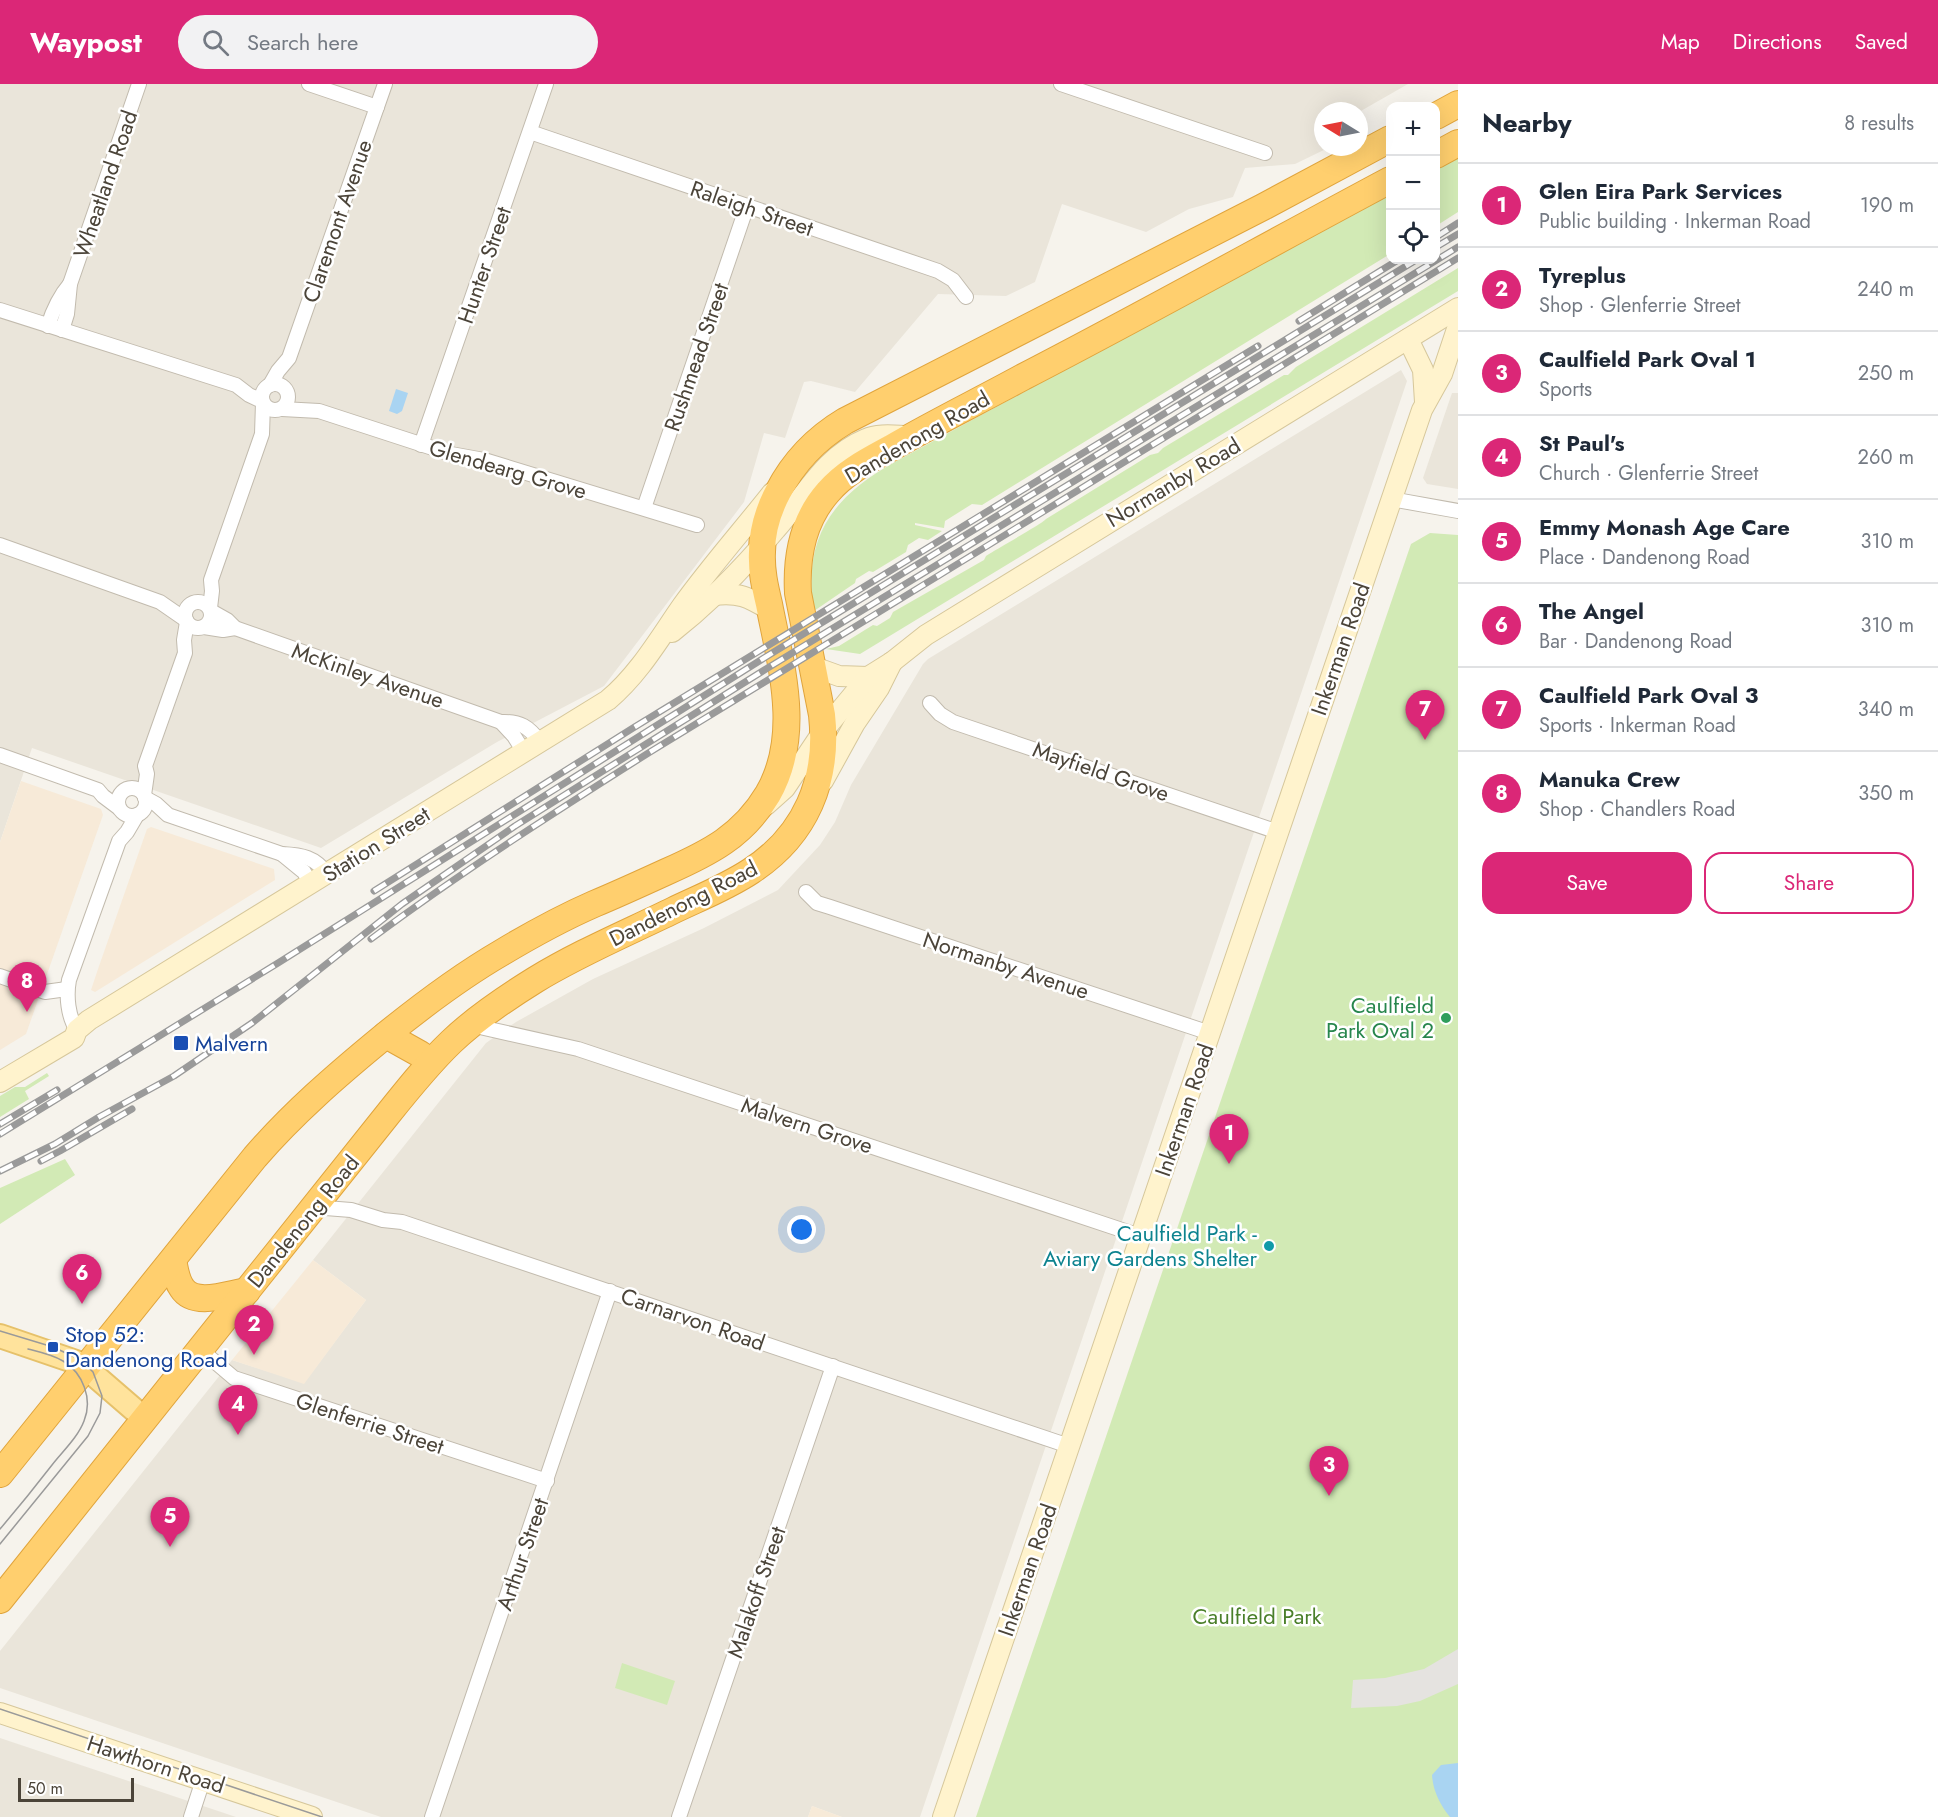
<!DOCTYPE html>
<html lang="en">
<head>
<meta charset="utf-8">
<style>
  body { margin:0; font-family:Jost,sans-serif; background:#f2f2f3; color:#1f2937 }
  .controls { position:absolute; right:18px; top:18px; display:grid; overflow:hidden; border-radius:12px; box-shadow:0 6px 24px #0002 }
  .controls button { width:54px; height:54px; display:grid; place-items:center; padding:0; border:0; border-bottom:2px solid #e0e1e3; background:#fff; color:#1f2937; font:30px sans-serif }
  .compass { position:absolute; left:1314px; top:18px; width:54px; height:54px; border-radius:50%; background:#fff; box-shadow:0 6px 24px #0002; rotate:280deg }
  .scale { position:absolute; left:18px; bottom:15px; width:116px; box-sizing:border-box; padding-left:6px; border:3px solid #4b4439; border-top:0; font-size:16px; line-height:21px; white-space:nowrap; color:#4b4439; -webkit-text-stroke:4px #fff; paint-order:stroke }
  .you { position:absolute; left:802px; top:1146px; width:21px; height:21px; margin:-15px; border:4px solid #fff; border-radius:50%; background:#1a73e8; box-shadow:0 0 0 9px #1a73e833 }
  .badge { display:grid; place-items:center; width:39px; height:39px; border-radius:50%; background:#db2777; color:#fff; font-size:20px; font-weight:700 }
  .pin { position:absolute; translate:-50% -50px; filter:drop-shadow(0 2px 3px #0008) }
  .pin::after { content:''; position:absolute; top:32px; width:21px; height:18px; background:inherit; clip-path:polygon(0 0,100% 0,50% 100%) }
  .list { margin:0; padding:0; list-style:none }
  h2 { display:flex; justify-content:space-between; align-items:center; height:78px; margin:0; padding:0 24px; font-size:26px }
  h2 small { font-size:20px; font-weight:400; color:#747a83 }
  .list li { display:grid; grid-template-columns:39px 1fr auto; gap:18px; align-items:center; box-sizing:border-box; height:84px; padding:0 24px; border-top:2px solid #e0e1e3 }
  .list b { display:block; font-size:22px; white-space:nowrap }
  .list p { margin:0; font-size:20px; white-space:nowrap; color:#747a83 }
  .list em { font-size:20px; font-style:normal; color:#747a83 }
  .actions { display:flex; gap:12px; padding:18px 24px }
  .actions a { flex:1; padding:14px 0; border:2px solid #db2777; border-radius:18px; text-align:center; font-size:21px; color:#db2777 }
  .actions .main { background:#db2777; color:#fff }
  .icon { flex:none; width:33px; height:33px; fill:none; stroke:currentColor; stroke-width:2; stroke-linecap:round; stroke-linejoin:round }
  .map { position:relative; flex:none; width:1458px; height:1733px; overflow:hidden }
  header { display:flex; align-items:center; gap:36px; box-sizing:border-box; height:84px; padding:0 30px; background:#db2777; color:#fff }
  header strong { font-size:28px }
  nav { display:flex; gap:33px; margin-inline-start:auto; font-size:21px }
  .search { width:420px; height:54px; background:#f2f2f3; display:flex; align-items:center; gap:15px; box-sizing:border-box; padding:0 21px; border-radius:33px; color:#747a83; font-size:22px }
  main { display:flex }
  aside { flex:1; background:#fff }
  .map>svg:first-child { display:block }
</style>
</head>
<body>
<header>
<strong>Waypost</strong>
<div class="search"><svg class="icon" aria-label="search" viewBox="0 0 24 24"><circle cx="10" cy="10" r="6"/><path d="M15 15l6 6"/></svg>Search here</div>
<nav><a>Map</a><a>Directions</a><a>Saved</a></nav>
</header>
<main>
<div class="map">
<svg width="1458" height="1733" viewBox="0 0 1458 1733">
  <rect width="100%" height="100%" fill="#f6f3ec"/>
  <g fill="#eae5da">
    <polygon points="0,0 1408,0 1359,28 1323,27 1323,63 1330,63 1295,80 1245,84 1233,113 1189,125 1146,148 1062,120 1035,198 1006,212 938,210 855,308 811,297 804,298 785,354 764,349 744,418 604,602 497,658 321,764 32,664 0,758"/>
    <polygon points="1401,286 1407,297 920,1733 842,1733 812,1722 808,1733 381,1733 0,1604 0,1567 232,1276 304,1299 366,1216 313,1176 486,959 516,938 593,895 704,844 778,806 820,761 835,738 851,701 923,580 928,575"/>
    <polygon points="1452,309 1458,309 1458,405 1427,400 1423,394"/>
    <polygon points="0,1654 236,1733 0,1733"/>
  </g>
  <g fill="#f7ead8">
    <polygon points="21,697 101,725 103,731 26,950 0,966 0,758"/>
    <polygon points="151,743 274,785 275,796 95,908 91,906 98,885 147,745"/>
    <polygon points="313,1176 366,1216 304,1300 232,1276"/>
    <polygon points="812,1722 842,1733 808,1733"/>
  </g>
  <g fill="#d2eab5">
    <polygon points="1458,72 1458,128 1436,142 1436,84"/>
    <path d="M1390 109V170L982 421 972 420 945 437 944 444 915 439V441L942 447 928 456 919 454 908 461 906 468 873 488 869 487 856 495 855 499 814 527C802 455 832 413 893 379Z"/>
    <path d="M1458 184V207L860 570 826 565 839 562 873 541 877 542 890 534 893 528 984 476 986 472C996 465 1042 440 1046 435L1150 371 1158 369 1163 364 1284 291H1288L1296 283Z"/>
    <polygon points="1430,449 1458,451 1458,1733 976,1733 1411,460"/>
    <polygon points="47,989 49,992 25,1007 29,1015 0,1033 0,1012 15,1003 25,1003"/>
    <polygon points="65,1075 75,1091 0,1140 0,1104"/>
    <polygon points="622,1579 675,1597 667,1621 615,1604"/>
  </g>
  <polygon fill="#e5e3e0" points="1458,1565 1458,1600 1420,1617 1397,1622 1351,1624 1353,1596 1385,1594 1424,1585"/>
  <g fill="#a9d4f2">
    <polygon points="396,305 408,309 402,327 397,330 389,327"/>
    <path d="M1458 1679V1733H1450C1440 1721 1433 1707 1432 1691L1441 1681Z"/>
  </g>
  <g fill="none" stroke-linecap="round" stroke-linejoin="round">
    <g stroke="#c2bbae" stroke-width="16">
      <g id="street">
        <polyline points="309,0 377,23"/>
        <polyline points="1061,0 1265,69"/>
        <polyline points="530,48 938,187 953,196 966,213"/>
        <polyline points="0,226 236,301 249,311 262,317"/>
        <path d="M48 242C53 226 59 213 70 200"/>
        <polyline points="62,246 67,230 70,200 139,0"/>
        <circle cx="275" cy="313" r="13"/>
        <polyline points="270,301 278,287 289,274 385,0"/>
        <polyline points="282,325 319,327 451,370 484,376 697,441"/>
        <polyline points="421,361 546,0"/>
        <polyline points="1391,415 1458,427"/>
        <polyline points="644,424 747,122"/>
        <polyline points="0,461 160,518 186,536"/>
        <circle cx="198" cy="531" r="13"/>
        <polyline points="210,524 212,507 211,496 262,350 263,319"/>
        <path d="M211 527 227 536 235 544 501 638C520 637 529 643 540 658"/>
        <polyline points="204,543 223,546 235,544"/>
        <polyline points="930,619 940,630 953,638 1278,748"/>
        <polyline points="501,638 514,652 524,668"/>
        <polyline points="0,671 98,706 103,712 119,724"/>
        <circle cx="132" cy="718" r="14"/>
        <polyline points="144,711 147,690 145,682 185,569 184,556 187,538"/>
        <path d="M145 714 156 720 168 731 282 770C302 771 315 773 327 790"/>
        <polyline points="282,770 304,788 311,800"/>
        <polyline points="806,808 817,819 830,823 1210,949"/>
        <polyline points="0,892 45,908 67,905"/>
        <polyline points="471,941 578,965 1140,1152"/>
        <path d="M77 946C68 933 66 912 69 896L119 757 127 748 137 731"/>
        <polyline points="313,1123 351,1126 383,1136 402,1138 1069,1362"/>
        <polyline points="201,1266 234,1294 547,1397"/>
        <polyline points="191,1733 203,1696"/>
        <polyline points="432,1733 610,1207"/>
        <polyline points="679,1733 833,1282"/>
      </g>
    </g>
    <g stroke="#d6c79b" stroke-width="22">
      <g id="secondary">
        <polyline points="1408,255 1423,286 1425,318"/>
        <path d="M714 511C739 508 748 513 770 526"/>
        <path d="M672 548C710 518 745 482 776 445 805 413 823 373 866 355 879 349 897 352 911 352"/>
        <polyline points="814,583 839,592 868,593"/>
        <polyline points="823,697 855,639 879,604 892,578"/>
        <polyline points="766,721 785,704 824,646 868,593 892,578 926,551 1458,224"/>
        <path d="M0 998 74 954 77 946 89 936 608 616C639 590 659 555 682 522 710 483 742 447 772 409"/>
        <polyline points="0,1629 312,1733"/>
        <polyline points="943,1733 1422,326 1442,290 1458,242"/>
      </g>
    </g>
    <g stroke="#e6c16a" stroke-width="26">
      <polyline id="primary" points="0,1252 76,1278 86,1284 145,1335"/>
    </g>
    <g stroke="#e0a43c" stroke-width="28">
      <g id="highway">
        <polyline points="1436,32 1458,20"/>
        <polyline points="1436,71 1458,59"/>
        <polyline points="386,951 420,970 431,978"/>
        <path d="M173 1176C175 1185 176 1196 182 1204 194 1223 228 1210 247 1207"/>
        <path d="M0 1390 255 1073C293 1029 337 991 382 954 420 923 458 894 501 869 531 851 562 834 594 820 618 810 642 799 666 788 709 769 743 752 768 710 802 651 781 582 769 520 765 503 761 486 762 468 762 447 768 427 778 408 794 377 815 355 845 337L1263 123 1390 55"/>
        <path d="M0 1516 388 1030C408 1005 428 980 451 958 476 934 506 914 535 896 579 869 627 849 674 826 699 814 727 803 751 787 806 751 829 696 822 631L798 509C796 472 803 436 828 408 845 388 869 376 891 364 934 339 979 317 1023 293 1147 229 1268 161 1390 96"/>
      </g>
    </g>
    <use href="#street" stroke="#fff" stroke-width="14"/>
    <use href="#secondary" stroke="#fff3cd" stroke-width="20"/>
    <use href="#primary" stroke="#ffe39c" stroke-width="22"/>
    <use href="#highway" stroke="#ffcf6e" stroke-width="26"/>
    <g stroke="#9a9a9a" stroke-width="1.5">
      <polyline points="0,1247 53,1263 81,1276 93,1288 102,1312 100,1329 88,1352 0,1460"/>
      <path d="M0 1445C18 1424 35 1403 52 1381 63 1367 78 1353 84 1337 93 1315 83 1289 63 1277 53 1271 40 1268 28 1265"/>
      <polyline points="0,1625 322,1733"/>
    </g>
    <g stroke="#9a9a9a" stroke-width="7">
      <g id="rail">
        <polyline points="1436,153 1458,139"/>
        <polyline points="1436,163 1458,150"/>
        <polyline points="1299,237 1398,176"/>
        <polyline points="374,807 633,644 1258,262"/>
        <path d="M371 855C461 788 555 728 650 668L1458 174"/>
        <polyline points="0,1040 57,1006"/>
        <polyline points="0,1050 278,879 764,574 1416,176"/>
        <polyline points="41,1077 60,1067 132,1025"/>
        <polyline points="0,1087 55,1060 99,1033 174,992 252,939 402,820 515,742 766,585 1458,163"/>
      </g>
    </g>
    <use href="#rail" stroke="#fff" stroke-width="4.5" stroke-dasharray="14" stroke-linecap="butt"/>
  </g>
  <circle fill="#2e9e5b" stroke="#fff" stroke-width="2" cx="1446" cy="934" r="6"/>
  <g fill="#1a4fb4" stroke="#fff" stroke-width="2">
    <rect x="173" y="951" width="16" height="16" rx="3"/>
    <rect x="47" y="1257" width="12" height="12" rx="3"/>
  </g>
  <circle fill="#0f9aa8" stroke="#fff" stroke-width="2" cx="1269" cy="1162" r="6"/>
  <g text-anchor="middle" stroke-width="5" stroke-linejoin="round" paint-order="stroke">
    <g font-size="22" fill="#4b4439" stroke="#fff">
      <text transform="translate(105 100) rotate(-71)" y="8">Wheatland Road</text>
      <text transform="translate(752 124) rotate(19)" y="8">Raleigh Street</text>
      <text transform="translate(337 137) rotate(-71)" y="8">Claremont Avenue</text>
      <text transform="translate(484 181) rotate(-71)" y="8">Hunter Street</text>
      <text transform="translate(696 273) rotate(-71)" y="8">Rushmead Street</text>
      <text transform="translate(917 353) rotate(-30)" y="8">Dandenong Road</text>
      <text transform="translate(508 385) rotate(16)" y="8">Glendearg Grove</text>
      <text transform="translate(1173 398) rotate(-31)" y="8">Normanby Road</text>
      <text transform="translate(1340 565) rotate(-71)" y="8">Inkerman Road</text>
      <text transform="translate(368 591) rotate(19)" y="8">McKinley Avenue</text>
      <text transform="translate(1101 687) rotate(19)" y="8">Mayfield Grove</text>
      <text transform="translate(376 760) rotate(-32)" y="8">Station Street</text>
      <text transform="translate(683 819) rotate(-27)" y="8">Dandenong Road</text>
      <text transform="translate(1006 881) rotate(18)" y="8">Normanby Avenue</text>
      <text transform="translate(1184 1026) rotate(-71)" y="8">Inkerman Road</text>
      <text transform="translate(807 1041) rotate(18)" y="8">Malvern Grove</text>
      <text transform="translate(303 1137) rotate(-51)" y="8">Dandenong Road</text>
      <text transform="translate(693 1235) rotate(19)" y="8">Carnarvon Road</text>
      <text transform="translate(370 1339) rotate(18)" y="8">Glenferrie Street</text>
      <text transform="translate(522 1470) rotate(-71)" y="8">Arthur Street</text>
      <text transform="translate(1027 1486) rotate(-71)" y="8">Inkerman Road</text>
      <text transform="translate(756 1508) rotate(-71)" y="8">Malakoff Street</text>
      <text transform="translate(156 1680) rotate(18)" y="8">Hawthorn Road</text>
    </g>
    <g font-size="22" fill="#27864d" stroke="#fff" text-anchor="end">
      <text x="1434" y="929">Caulfield<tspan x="1434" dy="25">Park Oval 2</tspan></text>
    </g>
    <g font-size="22" fill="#164399" stroke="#fff" text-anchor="start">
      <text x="195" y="967">Malvern</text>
      <text x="65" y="1258">Stop 52:<tspan x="65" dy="25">Dandenong Road</tspan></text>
    </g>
    <g font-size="22" fill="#0d838f" stroke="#fff" text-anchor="end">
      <text x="1257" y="1157">Caulfield Park -<tspan x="1257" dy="25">Aviary Gardens Shelter</tspan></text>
    </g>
    <g font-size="22" fill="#4a7f2a" stroke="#fff">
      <text x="1257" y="1540">Caulfield Park</text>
    </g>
  </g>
</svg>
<div class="controls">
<button>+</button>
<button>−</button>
<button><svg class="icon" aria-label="locate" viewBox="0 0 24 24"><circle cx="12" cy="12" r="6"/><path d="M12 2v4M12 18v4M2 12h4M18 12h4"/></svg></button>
</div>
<svg class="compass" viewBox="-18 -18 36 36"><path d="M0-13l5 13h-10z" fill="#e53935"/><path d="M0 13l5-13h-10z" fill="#747a83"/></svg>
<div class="scale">50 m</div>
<div class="you"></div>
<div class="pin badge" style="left:1229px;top:1080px">1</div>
<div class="pin badge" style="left:254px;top:1271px">2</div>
<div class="pin badge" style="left:1329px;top:1412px">3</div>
<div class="pin badge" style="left:238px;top:1351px">4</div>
<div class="pin badge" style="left:170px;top:1463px">5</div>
<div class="pin badge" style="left:82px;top:1220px">6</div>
<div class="pin badge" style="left:1425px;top:656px">7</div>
<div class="pin badge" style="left:27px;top:928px">8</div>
</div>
<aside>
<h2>Nearby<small>8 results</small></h2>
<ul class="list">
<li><span class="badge">1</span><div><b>Glen Eira Park Services</b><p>Public building · Inkerman Road</p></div><em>190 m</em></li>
<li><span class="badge">2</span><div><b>Tyreplus</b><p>Shop · Glenferrie Street</p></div><em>240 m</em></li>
<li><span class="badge">3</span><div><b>Caulfield Park Oval 1</b><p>Sports</p></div><em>250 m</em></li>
<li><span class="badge">4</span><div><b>St Paul's</b><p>Church · Glenferrie Street</p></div><em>260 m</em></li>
<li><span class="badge">5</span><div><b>Emmy Monash Age Care</b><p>Place · Dandenong Road</p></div><em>310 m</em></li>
<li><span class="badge">6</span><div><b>The Angel</b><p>Bar · Dandenong Road</p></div><em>310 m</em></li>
<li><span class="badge">7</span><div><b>Caulfield Park Oval 3</b><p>Sports · Inkerman Road</p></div><em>340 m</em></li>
<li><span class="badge">8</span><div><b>Manuka Crew</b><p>Shop · Chandlers Road</p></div><em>350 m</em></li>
</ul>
<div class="actions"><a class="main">Save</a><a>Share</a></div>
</aside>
</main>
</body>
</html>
